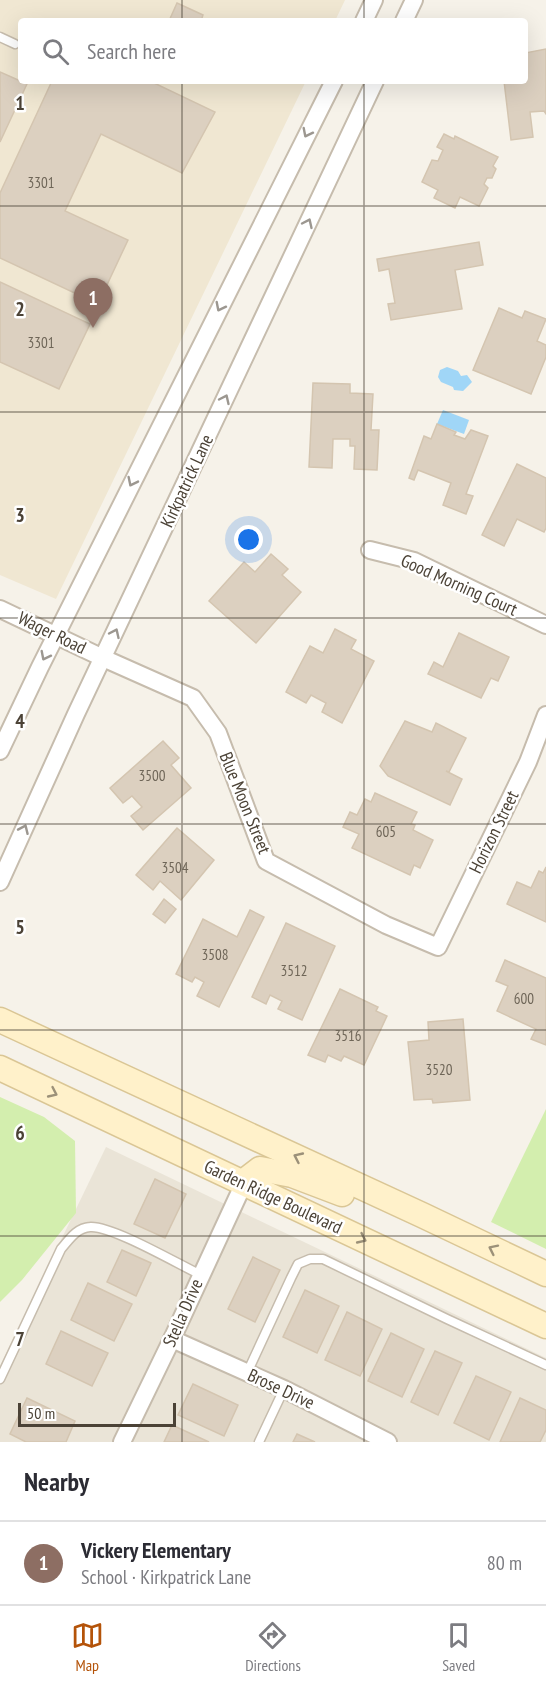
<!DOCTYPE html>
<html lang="en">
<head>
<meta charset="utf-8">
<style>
  body { margin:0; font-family:"PT Sans Narrow",sans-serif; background:#f2f2f3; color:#2b2b33 }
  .scale { position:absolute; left:18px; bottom:15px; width:158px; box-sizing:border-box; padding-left:6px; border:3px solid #4b4236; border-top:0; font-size:16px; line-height:21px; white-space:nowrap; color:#4b4236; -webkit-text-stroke:4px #fff; paint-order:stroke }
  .you { position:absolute; left:249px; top:540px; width:21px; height:21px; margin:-15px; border:4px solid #fff; border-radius:50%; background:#1a73e8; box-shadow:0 0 0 9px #1a73e833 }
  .badge { display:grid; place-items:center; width:39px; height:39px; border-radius:50%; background:#b45309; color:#fff; font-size:20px; font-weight:700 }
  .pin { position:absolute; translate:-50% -50px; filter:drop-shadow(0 2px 3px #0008) }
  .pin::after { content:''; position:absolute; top:32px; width:21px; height:18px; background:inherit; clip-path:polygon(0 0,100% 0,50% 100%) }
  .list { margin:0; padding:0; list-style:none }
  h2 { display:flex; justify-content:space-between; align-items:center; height:78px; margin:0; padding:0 24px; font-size:26px }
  h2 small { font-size:20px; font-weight:400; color:#7c7c81 }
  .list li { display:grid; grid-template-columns:39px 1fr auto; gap:18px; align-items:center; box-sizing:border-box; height:84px; padding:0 24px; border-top:2px solid #e1e1e2 }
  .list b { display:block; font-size:22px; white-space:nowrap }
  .list p { margin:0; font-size:20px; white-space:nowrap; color:#7c7c81 }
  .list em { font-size:20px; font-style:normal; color:#7c7c81 }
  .icon { flex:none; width:33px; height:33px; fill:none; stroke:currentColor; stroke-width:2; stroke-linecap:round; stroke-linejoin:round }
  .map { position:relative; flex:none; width:546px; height:1442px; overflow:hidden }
  .search { position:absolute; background:#fff; box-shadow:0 6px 24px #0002; left:18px; right:18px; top:18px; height:66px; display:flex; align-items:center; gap:15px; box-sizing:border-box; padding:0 21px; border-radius:6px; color:#7c7c81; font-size:22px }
  .sheet { height:162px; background:#fff }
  nav { display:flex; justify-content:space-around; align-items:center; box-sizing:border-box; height:84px; border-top:2px solid #e1e1e2; background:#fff; font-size:16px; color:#7c7c81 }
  nav a { display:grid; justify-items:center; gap:3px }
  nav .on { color:#b45309 }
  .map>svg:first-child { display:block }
</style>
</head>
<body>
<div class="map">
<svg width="546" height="1442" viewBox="0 0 546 1442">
  <rect width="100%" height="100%" fill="#f6f2e9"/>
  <polygon fill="#eae4d7" points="106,1147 546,1358 546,1442 0,1442 0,1366"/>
  <polygon fill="#f0e7d2" points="0,0 345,0 335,21 21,21 21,81 306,81 56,599 0,575"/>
  <g fill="#d3eeae">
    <polygon points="0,1097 44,1117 75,1141 76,1213 22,1280 0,1302"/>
    <polygon points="546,1109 546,1249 491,1222"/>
  </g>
  <g fill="#a0d6f7">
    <polygon points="447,367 458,371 461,376 467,375 472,382 463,391 454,390 453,387 441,382 438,377 440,370"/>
    <polygon points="443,410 469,420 464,434 437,424"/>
  </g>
  <g fill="#dcd0c0" stroke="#d4c5b0" stroke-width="1.5">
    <polygon points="177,3 203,15 201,21 169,21"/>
    <polygon points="546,49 546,114 544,111 530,112 533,137 511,140 504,81 525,81 525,53"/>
    <polygon points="0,72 27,84 0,142"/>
    <polygon points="52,81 150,81 215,112 182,173 101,134 65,211 128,240 98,304 0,258 0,193"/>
    <polygon points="444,134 454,139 455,136 498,157 493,166 496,169 492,178 487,178 484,184 488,188 479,206 460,197 455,208 434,198 438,190 422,182 432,160 438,161 443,150 437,147"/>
    <polygon points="479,242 483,265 455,270 462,309 391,320 388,304 395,303 389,269 379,271 377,259"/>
    <polygon points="0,282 90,324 59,389 0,362"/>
    <polygon points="499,308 522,318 525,311 546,319 537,341 546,345 546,357 531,394 473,370"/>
    <polygon points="313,383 350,384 350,393 373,394 371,430 379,430 377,470 354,469 355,446 350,446 350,439 333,439 332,468 309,467"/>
    <polygon points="437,424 456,432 454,435 465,439 471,430 488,436 466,494 473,496 466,514 443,505 451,483 418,470 414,480 409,478 424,436 431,439"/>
    <polygon points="517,464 546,478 546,528 544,532 517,519 504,546 482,535"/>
    <polygon points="271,554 288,569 282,575 301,592 256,643 209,601 244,562 255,572"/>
    <polygon points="335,629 356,640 351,649 374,661 342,723 322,712 326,703 311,695 306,703 286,692 310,646 323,653"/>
    <polygon points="459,633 509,657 498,681 491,678 481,698 428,674 434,662 443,667"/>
    <polygon points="405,721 432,732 436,723 466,738 449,772 446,771 462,779 450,805 388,776 380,766"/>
    <polygon points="163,741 179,758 171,765 191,788 143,830 131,816 142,807 132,796 123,803 110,788"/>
    <polygon points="375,793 417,812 411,824 415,825 413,830 433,840 420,868 414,865 410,875 352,848 359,834 343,827 350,812 357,815 365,799 371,802"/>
    <polygon points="177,828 214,860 181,900 160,881 153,890 136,875"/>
    <polygon points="546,867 546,922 507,904 517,882 531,888 539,871 543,873"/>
    <polygon points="164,899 176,909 165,923 153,914"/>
    <polygon points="250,910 264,917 219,1007 197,996 204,982 195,977 192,982 176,974 203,919 237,937"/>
    <polygon points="286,923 335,946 302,1020 278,1009 282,1001 270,995 266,1004 252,997"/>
    <polygon points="505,960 546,978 546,1045 531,1039 536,1029 497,1011 508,986 496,981"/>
    <polygon points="340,989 378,1007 376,1011 387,1016 364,1065 344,1056 341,1061 328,1055 325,1062 308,1055"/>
    <polygon points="463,1019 470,1100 433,1103 432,1099 414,1100 408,1042 429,1040 428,1022"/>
    <polygon points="155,1179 186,1194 165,1238 134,1224"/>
    <polygon points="122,1250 151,1263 136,1296 107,1282"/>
    <polygon points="253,1257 280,1270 255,1322 228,1309"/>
    <polygon points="88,1283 132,1304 114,1341 71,1320"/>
    <polygon points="305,1290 339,1306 317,1353 283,1337"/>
    <polygon points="347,1312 382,1329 360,1376 325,1360"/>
    <polygon points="61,1331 108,1353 92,1386 46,1364"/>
    <polygon points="391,1333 424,1349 402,1397 368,1381"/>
    <polygon points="435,1351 462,1363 438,1415 411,1402"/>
    <polygon points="476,1376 511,1392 489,1440 454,1423"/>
    <polygon points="193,1384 238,1405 224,1436 178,1415"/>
    <polygon points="27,1398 75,1421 66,1442 26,1442 10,1434"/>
    <polygon points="520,1398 546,1410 546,1430 540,1442 500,1442"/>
    <polygon points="172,1425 209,1442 164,1442"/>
    <polygon points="297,1434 315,1442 293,1442"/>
  </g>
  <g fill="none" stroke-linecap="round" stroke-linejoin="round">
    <g stroke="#c6bcad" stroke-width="11">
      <g id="lane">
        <polyline points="0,37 15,44"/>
        <polyline points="247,1373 291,1278 298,1264 310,1259 323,1259 447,1319 546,1365"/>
        <path d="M0 1379 61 1249C69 1240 76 1228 90 1227 111 1225 178 1264 201 1275"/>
        <polyline points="259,1442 284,1389"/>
      </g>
    </g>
    <g stroke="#c6bcad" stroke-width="20">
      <g id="street">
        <polyline points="364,21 374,0"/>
        <polyline points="404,21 414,0"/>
        <polyline points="370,550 414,561 546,625"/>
        <polyline points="0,609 103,658 193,698 218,733 266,861 386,925 438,947 528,762 546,715"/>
        <polyline points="0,751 40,667 334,81"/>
        <polyline points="0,882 76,714 375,81"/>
        <polyline points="172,1339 284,1389 388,1442"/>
        <polyline points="122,1442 172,1339 244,1183"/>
      </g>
    </g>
    <g stroke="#dac695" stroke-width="27">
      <g id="secondary">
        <polyline points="0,1020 422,1215 546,1274"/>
        <polyline points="0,1068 546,1326"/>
        <polyline points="244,1183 247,1179 260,1169 292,1175 342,1194"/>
      </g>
    </g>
    <use href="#lane" stroke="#fff" stroke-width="8"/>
    <use href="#street" stroke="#fff" stroke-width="16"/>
    <use href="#secondary" stroke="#fff1ca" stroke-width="24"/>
  </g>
  <defs><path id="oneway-chevron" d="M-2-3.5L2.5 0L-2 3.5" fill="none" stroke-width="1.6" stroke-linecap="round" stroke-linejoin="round" transform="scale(1.5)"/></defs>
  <g stroke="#9c9790">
    <use href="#oneway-chevron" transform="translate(307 133) rotate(117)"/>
    <use href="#oneway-chevron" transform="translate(308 223) rotate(-65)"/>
    <use href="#oneway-chevron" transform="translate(220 307) rotate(117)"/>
    <use href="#oneway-chevron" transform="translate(225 399) rotate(-65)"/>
    <use href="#oneway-chevron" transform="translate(132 482) rotate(116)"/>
    <use href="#oneway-chevron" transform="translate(115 633) rotate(-65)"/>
    <use href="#oneway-chevron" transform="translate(45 656) rotate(117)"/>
    <use href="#oneway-chevron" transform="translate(24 829) rotate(-66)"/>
  </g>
  <g stroke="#9c9179">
    <use href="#oneway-chevron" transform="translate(53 1093) rotate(25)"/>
    <use href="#oneway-chevron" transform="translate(298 1157) rotate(-155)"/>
    <use href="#oneway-chevron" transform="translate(362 1239) rotate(25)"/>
    <use href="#oneway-chevron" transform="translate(493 1249) rotate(-154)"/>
  </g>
  <path fill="none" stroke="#4b4236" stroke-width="1.5" stroke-opacity="0.55" d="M182 0V21M364 0V21M182 81V1442M364 81V1442M0 206H546M0 412H546M0 618H546M0 824H546M0 1030H546M0 1236H546"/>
  <g text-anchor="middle" stroke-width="5" stroke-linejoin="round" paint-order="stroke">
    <g font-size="15" fill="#6f6658">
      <text x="41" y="188">3301</text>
      <text x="41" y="348">3301</text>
      <text x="152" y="781">3500</text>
      <text x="386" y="837">605</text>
      <text x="175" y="873">3504</text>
      <text x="215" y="960">3508</text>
      <text x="294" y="976">3512</text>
      <text x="524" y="1004">600</text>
      <text x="348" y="1041">3516</text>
      <text x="439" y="1075">3520</text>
    </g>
    <g font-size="18" fill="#4b4236" stroke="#fff">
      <text transform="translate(187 481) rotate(-65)" y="6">Kirkpatrick Lane</text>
      <text transform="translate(459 585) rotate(24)" y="6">Good Morning Court</text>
      <text transform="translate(52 633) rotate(26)" y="6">Wager Road</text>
      <text transform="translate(245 803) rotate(68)" y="6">Blue Moon Street</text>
      <text transform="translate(494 832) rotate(-64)" y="6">Horizon Street</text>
      <text transform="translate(273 1197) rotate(25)" y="6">Garden Ridge Boulevard</text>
      <text transform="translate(183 1313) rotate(-66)" y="6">Stella Drive</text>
      <text transform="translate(281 1389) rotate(25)" y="6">Brose Drive</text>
    </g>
  </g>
  <g font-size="20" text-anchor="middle" font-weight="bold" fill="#4b4236" stroke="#fff" stroke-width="5" stroke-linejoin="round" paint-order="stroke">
    <text x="20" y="110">1</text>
    <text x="20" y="316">2</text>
    <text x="20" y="522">3</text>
    <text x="20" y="728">4</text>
    <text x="20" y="934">5</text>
    <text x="20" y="1140">6</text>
    <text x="20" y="1346">7</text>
  </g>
</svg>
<div class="scale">50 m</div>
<div class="you"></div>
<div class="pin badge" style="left:93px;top:328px;background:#8d6e63">1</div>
<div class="search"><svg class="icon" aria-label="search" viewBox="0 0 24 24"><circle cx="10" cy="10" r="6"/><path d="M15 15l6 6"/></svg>Search here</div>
</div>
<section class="sheet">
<h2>Nearby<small></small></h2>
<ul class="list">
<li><span class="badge" style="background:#8d6e63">1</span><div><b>Vickery Elementary</b><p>School · Kirkpatrick Lane</p></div><em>80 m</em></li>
</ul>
</section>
<nav>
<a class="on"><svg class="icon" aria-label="map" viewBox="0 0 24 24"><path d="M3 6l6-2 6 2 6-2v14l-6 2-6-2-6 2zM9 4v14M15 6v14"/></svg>Map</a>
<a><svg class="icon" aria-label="directions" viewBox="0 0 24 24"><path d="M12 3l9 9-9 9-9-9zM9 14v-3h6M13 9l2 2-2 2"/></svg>Directions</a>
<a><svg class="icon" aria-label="saved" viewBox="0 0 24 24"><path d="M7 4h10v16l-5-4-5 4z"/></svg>Saved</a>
</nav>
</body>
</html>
